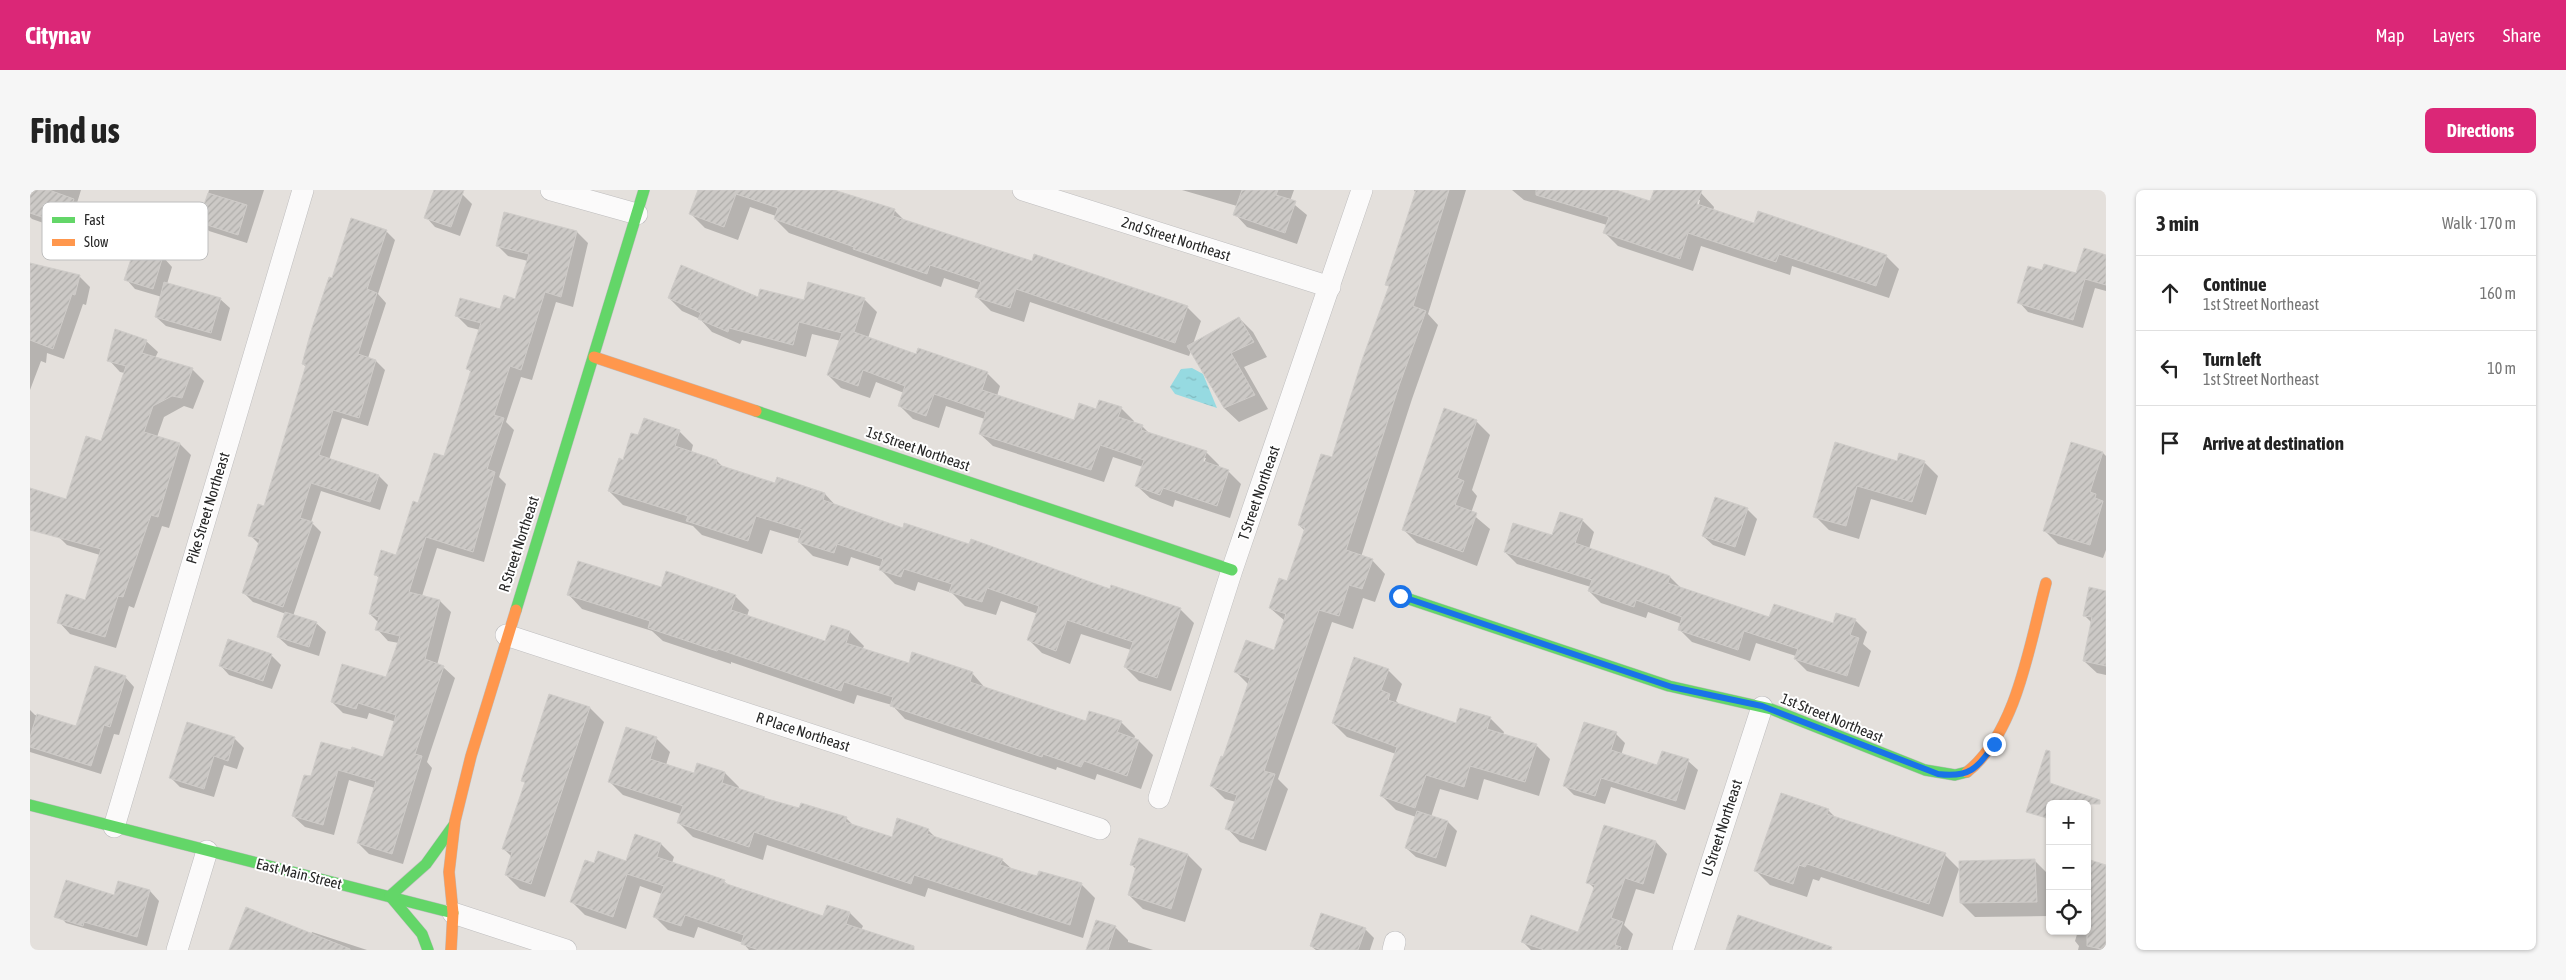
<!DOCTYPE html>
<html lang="en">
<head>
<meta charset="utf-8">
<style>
  body { margin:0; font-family:"Asap Condensed",sans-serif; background:#f6f6f6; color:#222 }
  .controls { position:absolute; right:15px; bottom:15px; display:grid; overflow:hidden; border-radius:8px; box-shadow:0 1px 4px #0004 }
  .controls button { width:45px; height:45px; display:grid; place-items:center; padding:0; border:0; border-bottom:1px solid #e0e0e0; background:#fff; color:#222; font:25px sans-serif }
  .stop { position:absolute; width:15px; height:15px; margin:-11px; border:4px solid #1a73e8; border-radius:50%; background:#fff }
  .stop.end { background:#1a73e8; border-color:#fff; box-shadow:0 1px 5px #0008 }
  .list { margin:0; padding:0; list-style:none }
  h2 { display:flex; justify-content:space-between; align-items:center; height:65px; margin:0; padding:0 20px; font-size:21px }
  h2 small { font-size:16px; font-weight:400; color:#767676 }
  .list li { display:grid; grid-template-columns:32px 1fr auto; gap:15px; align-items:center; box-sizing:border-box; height:75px; padding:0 20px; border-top:1px solid #e0e0e0 }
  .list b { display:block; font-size:19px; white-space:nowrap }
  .list p { margin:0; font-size:16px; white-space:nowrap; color:#767676 }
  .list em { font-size:16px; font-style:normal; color:#767676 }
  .icon { flex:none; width:28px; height:28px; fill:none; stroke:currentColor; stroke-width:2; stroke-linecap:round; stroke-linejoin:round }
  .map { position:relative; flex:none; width:2076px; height:760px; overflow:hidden; border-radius:8px }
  header { display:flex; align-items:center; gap:30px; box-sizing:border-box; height:70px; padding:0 25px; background:#db2777; color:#fff }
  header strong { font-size:24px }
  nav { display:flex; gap:28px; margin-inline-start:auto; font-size:18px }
  .intro { display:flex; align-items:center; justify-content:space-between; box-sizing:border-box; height:120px; padding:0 30px }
  h1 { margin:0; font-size:35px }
  .button { padding:12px 22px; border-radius:8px; background:#db2777; color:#fff; font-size:18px; font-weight:700 }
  main { display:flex; gap:30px; padding:0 30px }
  aside { flex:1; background:#fff; border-radius:8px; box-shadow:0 1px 4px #0004 }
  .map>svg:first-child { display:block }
</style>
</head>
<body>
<header>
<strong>Citynav</strong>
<nav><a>Map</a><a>Layers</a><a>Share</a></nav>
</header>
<div class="intro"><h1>Find us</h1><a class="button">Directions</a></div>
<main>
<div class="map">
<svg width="2076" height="760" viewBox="0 0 2076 760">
  <defs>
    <pattern id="water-ripples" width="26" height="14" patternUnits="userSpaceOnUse" patternTransform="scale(1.25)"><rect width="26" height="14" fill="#96dae1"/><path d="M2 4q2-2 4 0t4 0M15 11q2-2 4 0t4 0" fill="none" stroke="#81bbc1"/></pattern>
    <pattern id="building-hatch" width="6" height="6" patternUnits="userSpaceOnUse" patternTransform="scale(1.25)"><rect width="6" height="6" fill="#ccc9c6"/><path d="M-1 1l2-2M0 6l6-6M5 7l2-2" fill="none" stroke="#afadaa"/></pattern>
  </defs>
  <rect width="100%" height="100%" fill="#e4e0dc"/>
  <polygon fill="url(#water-ripples)" points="1162,178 1173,184 1187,218 1145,204 1140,197 1151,179"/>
  <g fill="#0003" fill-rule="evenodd">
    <polygon points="0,0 51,0 47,13 53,19 45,44 2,29 0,27"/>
    <polygon points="179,0 234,0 217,53 179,41 170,32"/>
    <polygon points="406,0 421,0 432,4 442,14 430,46 405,37 396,27"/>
    <polygon points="669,0 802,0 864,20 875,31 1002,72 1157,117 1171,131 1163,154 1209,128 1223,142 1237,167 1214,177 1238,219 1209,232 1194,218 1161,161 1159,166 1000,112 994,132 961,121 947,107 949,100 914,88 911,97 759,43 745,29 746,26 720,17 708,50 675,38 661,24"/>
    <polygon points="1152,0 1264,0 1260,11 1277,25 1267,54 1217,37 1205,24 1207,16"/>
    <polygon points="1384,0 1436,0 1398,124 1408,135 1382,209 1331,367 1342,370 1355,384 1345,412 1333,408 1323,439 1302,432 1248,589 1258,599 1236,661 1210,652 1197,638 1206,612 1195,609 1182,596 1194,568 1219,495 1206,482 1244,461 1255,431 1240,418 1258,392 1275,341 1269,335 1303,269 1360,97 1357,94 1386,4"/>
    <path d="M1482 0H1584L1621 13 1625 0H1660L1671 3 1684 17 1683 21 1725 35 1856 66 1869 79 1859 108 1762 76 1760 85 1671 56 1663 81 1588 56 1575 43 1577 35 1494 10ZM1668 10H1670L1667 21 1664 20Z"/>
    <polygon points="356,41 365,50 348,104 356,113 338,168 346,171 355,180 338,236 312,228 299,270 349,286 358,295 350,320 291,301 281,332 291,342 263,426 286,433 296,442 289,466 258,456 248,447 256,424 223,412 214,403 230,355 220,345 235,318 277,178 273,174 303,90"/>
    <polygon points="547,42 558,53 543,117 526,112 502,190 491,187 476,232 484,240 469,287 476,294 454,372 407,358 392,406 410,411 421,422 407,475 413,477 425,488 397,572 402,578 373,674 339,664 328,653 345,598 319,590 304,645 275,637 263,626 282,588 292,553 354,569 366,532 339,523 337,529 313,523 302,512 357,488 369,453 358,451 347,439 349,433 340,424 350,389 345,384 367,366 389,314 415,267 442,183 437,178 450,140 438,137 426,125 470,121 485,110 498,71 478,66 467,55"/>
    <polygon points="105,59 133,67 142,77 137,94 190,109 200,118 191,151 136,136 126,127 132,107 105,99 96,89"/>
    <polygon points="2055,60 2076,67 2076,101 2065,98 2053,138 1998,122 1989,112 2013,82 2047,85"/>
    <polygon points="0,74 49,86 60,97 56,115 53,114 34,169 17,163 16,173 11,171 0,200"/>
    <path d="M639 108 775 111 834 109 847 122 838 148 887 166 957 183 970 196 967 206 1044 231 1067 220 1091 218 1104 231 1103 233 1112 236 1121 245 1176 262 1189 275 1188 278 1198 281 1211 294 1200 328 1145 310 1143 317 1120 308 1107 296 1113 277 1083 267 1074 292 963 256 950 244 955 229 916 216 909 238 883 229 870 216 874 203 846 192 840 208 811 198 798 185 811 151 782 144 776 167 712 150 710 154 682 142 670 129 652 121ZM1173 268H1176L1172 278Z"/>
    <polygon points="116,151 128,162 125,168 162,179 174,191 163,219 154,216 134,227 127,247 150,254 161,265 139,338 132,336 104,418 99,416 86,458 40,444 29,432 56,412 70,365 37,355 26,344 72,253 95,183 90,182 79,170"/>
    <polygon points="1446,231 1460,245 1442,300 1447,306 1441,323 1460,339 1447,376 1387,353 1373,339"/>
    <polygon points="649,241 663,255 661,263 687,271 694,278 746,295 795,304 807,317 873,339 1150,419 1164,433 1141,501 1109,491 1095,477 1101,460 1051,444 1040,474 1012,463 998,449 1008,424 971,411 966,425 935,416 922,403 888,392 885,401 865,394 851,380 852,377 821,367 818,376 783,366 769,352 770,349 740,340 732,364 672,345 663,336 593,315 579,301 593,271 609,246"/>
    <polygon points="1806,253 1867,272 1894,272 1908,286 1896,325 1841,309 1829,349 1799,340 1785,326"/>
    <polygon points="2042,253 2073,263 2076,266 2076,360 2073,368 2028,354 2014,340"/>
    <polygon points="1717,319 1727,329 1715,366 1683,355 1673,346"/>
    <polygon points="1552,330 1564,342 1559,359 1640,387 1652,399 1740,428 1804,435 1825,430 1837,442 1833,454 1841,461 1829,497 1777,481 1765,469 1766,466 1726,453 1720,471 1662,452 1650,440 1652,434 1618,422 1616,428 1571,413 1559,401 1561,397 1487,374 1475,362 1522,347"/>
    <polygon points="632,399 705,406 719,420 717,426 796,453 801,436 820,442 834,456 832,460 879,474 942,483 956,499 1056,533 1091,532 1105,546 1104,549 1109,551 1123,565 1111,599 1067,584 1065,590 1027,577 1026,580 875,529 862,515 827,505 824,514 701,472 701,474 633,451 622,441 552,419 539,405"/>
    <polygon points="2060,399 2076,402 2076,485 2067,483 2054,471 2062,433 2054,425"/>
    <polygon points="241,465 251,475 242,499 199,485 190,475"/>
    <polygon points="1358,480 1372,494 1366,511 1370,515 1426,534 1460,528 1474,542 1473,545 1506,555 1520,569 1509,606 1454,589 1448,610 1410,599 1401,627 1418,632 1427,641 1416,677 1386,667 1376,658 1386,627 1366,620 1352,606 1366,564 1317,547 1303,533"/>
    <polygon points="95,487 104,497 89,545 84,544 71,584 0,562 0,520 5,525 47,538"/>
    <polygon points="520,506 560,518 574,532 515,707 490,699 476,685 482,667 474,659 496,594 493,591"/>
    <polygon points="1586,544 1595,553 1591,565 1628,576 1658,571 1668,580 1655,620 1581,597 1575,614 1544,605 1534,595"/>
    <polygon points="204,548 214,558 207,579 194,575 184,607 150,597 141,588"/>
    <polygon points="626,548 640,562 636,575 665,585 668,575 695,583 709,597 708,599 737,610 770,620 816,628 825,637 863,649 898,640 907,649 972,670 983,680 1008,688 1051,694 1065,708 1053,748 898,698 895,707 737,655 733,670 663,647 649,633 651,624 593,605 579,591"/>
    <polygon points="1798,620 1807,629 1915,665 1929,679 1913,727 1791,687 1789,691 1783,689 1777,707 1740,695 1726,681"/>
    <polygon points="1626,652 1637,664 1624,704 1606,699 1594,735 1603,744 1598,760 1501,760 1492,751 1549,744 1565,699 1558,692"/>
    <polygon points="631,654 644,667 642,673 694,691 699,696 794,728 820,723 833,736 831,740 869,760 719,760 713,753 668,737 664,748 638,740 625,727 632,704 610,696 596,739 555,725 542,712 565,675 596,672"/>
    <polygon points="1158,665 1172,679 1155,732 1113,719 1099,705 1107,680 1101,674"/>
    <polygon points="2005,671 2019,685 2020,726 1945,727 1931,713"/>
    <polygon points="2061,672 2076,677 2076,760 2048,760 2049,756 2045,751 2048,741 2057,741"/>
    <polygon points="120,701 129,711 117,756 36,733 27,723 85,706"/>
    <polygon points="1085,737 1098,750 1098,752 1123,760 1057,760"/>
    <polygon points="1335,739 1344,748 1340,760 1286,760 1281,756"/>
    <polygon points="282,742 337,760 276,760"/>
  </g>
  <g fill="url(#building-hatch)" stroke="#cfccc9">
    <polygon points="0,0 19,0 44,9 35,35 0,23"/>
    <polygon points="404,0 434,0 421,37 394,28"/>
    <polygon points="668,0 804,0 865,19 863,26 921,45 1002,71 1004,64 1158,116 1145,153 986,99 980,118 945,107 951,92 900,75 897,84 823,59 824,57 744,29 748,18 706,4 694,37 659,24"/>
    <polygon points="1212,0 1248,0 1246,5 1266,11 1255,43 1203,25"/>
    <polygon points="1386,0 1419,0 1383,116 1396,121 1369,196 1316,360 1343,369 1332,399 1319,395 1309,426 1289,420 1234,581 1245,584 1223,649 1195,639 1207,605 1180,596 1191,566 1193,567 1220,488 1204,482 1216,450 1244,460 1256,424 1239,418 1249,388 1257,391 1275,338 1268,335 1291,264 1302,267 1332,170 1359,96 1355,95"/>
    <polygon points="1506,0 1586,0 1620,11 1624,0 1672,0 1667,14 1724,33 1728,21 1857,65 1846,96 1749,64 1746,72 1658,43 1650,69 1573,43 1579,27 1506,5"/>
    <polygon points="178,3 217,15 208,45 168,32"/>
    <polygon points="474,22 547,41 531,107 515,102 491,180 480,176 464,225 474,228 457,279 465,282 443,362 396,347 379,402 410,410 395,469 414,476 385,564 392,566 362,664 327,653 346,591 308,580 293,635 262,626 274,585 281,586 291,552 321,560 322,557 353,567 366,525 328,513 326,519 301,512 312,474 356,487 370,446 345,440 349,427 339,424 349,386 344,385 351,360 366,365 383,311 388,313 404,263 414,266 441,180 436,179 451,133 425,126 430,108 470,119 474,105 485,109 499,64 466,56"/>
    <polygon points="321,28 357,40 337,99 347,103 328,164 346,170 329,228 303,220 289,265 349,285 340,312 281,293 270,328 283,332 253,417 212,403 230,349 218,346 228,314 234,316 276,175 272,174 281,141 299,87 302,88"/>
    <polygon points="105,57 133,66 123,99 94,90"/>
    <polygon points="2054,58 2076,65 2076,95 2055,89 2043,130 1987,113 1998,76 2012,80 2014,74 2046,83"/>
    <polygon points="0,73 50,85 45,105 42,104 23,159 0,150"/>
    <polygon points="651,75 728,107 730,99 774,110 778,92 835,108 824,142 886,164 888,158 958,182 952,200 1044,230 1049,213 1066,219 1069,210 1092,217 1088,227 1113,235 1111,240 1177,261 1173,271 1199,280 1187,316 1133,298 1130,305 1105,296 1114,270 1070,255 1061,280 949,244 956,222 904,204 896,226 868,216 875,196 833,180 828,196 797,185 812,143 769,132 763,155 699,138 698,142 668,129 671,123 638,108"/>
    <polygon points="134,92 191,108 181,143 125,127"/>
    <polygon points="1209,127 1224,152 1201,163 1225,205 1194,218 1157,156"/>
    <polygon points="85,139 117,150 112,163 163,178 152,208 142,206 123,216 114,242 150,253 128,327 121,325 93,407 88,406 75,447 27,433 36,404 55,410 71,359 0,340 0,298 36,309 56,246 71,251 96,176 77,171"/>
    <polygon points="1414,218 1447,230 1427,288 1434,291 1425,315 1447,323 1433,362 1372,340"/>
    <polygon points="614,228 650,240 645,256 687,270 686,274 745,293 747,287 795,303 793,310 873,338 874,333 939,354 941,349 1080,399 1081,395 1151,418 1127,488 1094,477 1103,452 1037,430 1026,461 997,450 1009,416 957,398 952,412 919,402 922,394 874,379 871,387 849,380 853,369 807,354 804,363 768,352 772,340 726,326 718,351 656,331 658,326 578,301 589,268 593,270 601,243 608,245"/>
    <polygon points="1805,252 1867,271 1869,263 1895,271 1882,312 1827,296 1816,336 1783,327"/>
    <polygon points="2041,252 2073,262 2060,302 2066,304 2065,308 2073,311 2060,355 2013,341"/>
    <polygon points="1685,307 1718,318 1705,357 1672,346"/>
    <polygon points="1530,322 1553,329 1545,353 1640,386 1638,393 1739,427 1744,414 1803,433 1806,423 1826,429 1820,445 1829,448 1817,486 1764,469 1768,459 1714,441 1708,460 1648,440 1652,427 1606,410 1604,417 1558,401 1562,390 1474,362 1483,333 1522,345"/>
    <polygon points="548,371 631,397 636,381 706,405 701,420 795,451 801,435 820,441 816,453 879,473 882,462 943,482 940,492 1056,531 1059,521 1092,531 1087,542 1109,550 1097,586 1054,571 1051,577 1013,564 1012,567 860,516 863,507 814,492 811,501 688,459 687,461 618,438 620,431 537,405"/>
    <polygon points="2059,397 2076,401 2076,476 2053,471 2062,427 2053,426"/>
    <polygon points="255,422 287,432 279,457 247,447"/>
    <polygon points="198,449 242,464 233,491 189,476"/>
    <polygon points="1324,467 1359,479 1351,500 1360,504 1358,510 1426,533 1430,518 1461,527 1457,539 1507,554 1495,592 1440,576 1434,597 1396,585 1385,618 1350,606 1367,557 1302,533"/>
    <polygon points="65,476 96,486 80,537 74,535 61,576 0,557 0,547 7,524 46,536"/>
    <polygon points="519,504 560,517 501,694 475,685 482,662 472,659 495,592 491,591"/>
    <polygon points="157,532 205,547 198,571 184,566 174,599 139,588"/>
    <polygon points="1554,532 1587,542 1581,560 1627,575 1632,561 1659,569 1646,611 1571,588 1565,606 1533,596"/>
    <polygon points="596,537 627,547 620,569 664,583 667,573 695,582 692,593 735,607 734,608 769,618 771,613 817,627 815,632 862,647 867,628 899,639 897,644 973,669 970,675 1007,686 1009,681 1052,693 1040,735 884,685 881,694 724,642 719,657 647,633 653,616 578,592"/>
    <polygon points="2016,560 2020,561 2020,593 2070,610 2070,614 2020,614 2020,629 1996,622"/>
    <polygon points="1751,603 1799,619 1797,624 1916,663 1899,714 1777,674 1775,677 1769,675 1763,694 1724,681"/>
    <polygon points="1387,621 1418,631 1406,668 1375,658"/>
    <polygon points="1574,635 1626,651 1613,694 1595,688 1581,728 1593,732 1585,755 1591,757 1590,760 1514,760 1491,752 1501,725 1548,742 1565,695 1556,693"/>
    <polygon points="605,644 631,653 627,667 695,690 694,693 793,726 797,715 820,722 816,734 884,756 884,760 729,760 711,754 714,745 655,725 651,736 623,727 634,696 597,684 583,727 540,712 555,670 564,673 568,661 596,671"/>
    <polygon points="1109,648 1158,664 1141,719 1098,705 1106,676 1100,675"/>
    <polygon points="2005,669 2007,712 1930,713 1929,671"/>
    <polygon points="2057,669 2076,675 2076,760 2057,756"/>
    <polygon points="36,690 84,705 88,691 120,700 107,747 54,732 53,736 24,727"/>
    <polygon points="216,717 320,759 320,760 199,760"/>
    <polygon points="1291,723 1336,738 1328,760 1292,760 1280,756"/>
    <polygon points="1708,725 1802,757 1801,760 1696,760"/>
    <polygon points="1066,730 1086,736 1078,760 1056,760"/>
  </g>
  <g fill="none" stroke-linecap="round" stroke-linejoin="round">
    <g stroke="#bebdbe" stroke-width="22">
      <g id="street">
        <polyline points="521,0 607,24"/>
        <polyline points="993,0 1300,97"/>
        <polyline points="476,445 1070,639"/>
        <polyline points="1129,608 1202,380 1332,0"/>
        <polyline points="84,637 273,0"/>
        <polyline points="423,723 536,760"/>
        <polyline points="147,760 177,661"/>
        <polyline points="1363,760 1365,752"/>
        <polyline points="1653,760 1732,517"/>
      </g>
    </g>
    <g stroke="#bebdbe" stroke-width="12">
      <g id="fast">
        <polyline points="726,221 1202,380"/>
        <polyline points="1370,406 1639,496 1741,519 1895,580 1925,585 1937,582"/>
        <polyline points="486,420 614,0"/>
        <polyline points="0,615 423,723"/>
        <polyline points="398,760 392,744 360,706 396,674 424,635"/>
      </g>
    </g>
    <g stroke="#bebdbe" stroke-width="12">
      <g id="slow">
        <polyline points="564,167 726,221"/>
        <path d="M1937 582C1987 543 2000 452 2016 393"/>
        <polyline points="421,760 423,723 419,682 425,631 441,566 486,420"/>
      </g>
    </g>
    <use href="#street" stroke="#fbfafa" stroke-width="21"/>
    <use href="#fast" stroke="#63d668" stroke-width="11"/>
    <use href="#slow" stroke="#ff974d" stroke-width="11"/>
  </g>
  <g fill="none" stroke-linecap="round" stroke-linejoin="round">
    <path stroke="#1a73e8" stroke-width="6" d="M1370 406 1642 497 1732 516 1908 584C1938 588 1948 579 1964 554"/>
  </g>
  <g text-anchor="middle" stroke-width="4" stroke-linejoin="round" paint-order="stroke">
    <g font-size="15" fill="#272727" stroke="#fff">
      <text transform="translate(1146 49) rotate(18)" y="5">2nd Street Northeast</text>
      <text transform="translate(888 259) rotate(19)" y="5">1st Street Northeast</text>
      <text transform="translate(1229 303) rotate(-71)" y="5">T Street Northeast</text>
      <text transform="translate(178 318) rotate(-73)" y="5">Pike Street Northeast</text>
      <text transform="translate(489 354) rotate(-72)" y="5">R Street Northeast</text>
      <text transform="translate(1802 528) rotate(22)" y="5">1st Street Northeast</text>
      <text transform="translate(773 542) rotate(18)" y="5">R Place Northeast</text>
      <text transform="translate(1692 638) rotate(-72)" y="5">U Street Northeast</text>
      <text transform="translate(269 684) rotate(14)" y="5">East Main Street</text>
    </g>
  </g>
  <rect x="12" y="12" width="166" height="58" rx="8" fill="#fff" stroke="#bebebe" stroke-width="1"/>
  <rect x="22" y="27" width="23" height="6" fill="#63d668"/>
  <rect x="22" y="49" width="23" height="7" fill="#ff974d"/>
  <g font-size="14" fill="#272727">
    <text x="54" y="35">Fast</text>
    <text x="54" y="57">Slow</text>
  </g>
</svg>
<div class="controls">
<button>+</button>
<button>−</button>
<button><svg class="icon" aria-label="locate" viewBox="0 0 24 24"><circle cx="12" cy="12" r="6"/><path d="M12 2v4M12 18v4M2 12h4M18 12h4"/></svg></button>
</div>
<div class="stop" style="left:1370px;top:406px"></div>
<div class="stop end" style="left:1964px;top:554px"></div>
</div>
<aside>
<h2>3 min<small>Walk · 170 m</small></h2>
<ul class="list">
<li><svg class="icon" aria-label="ahead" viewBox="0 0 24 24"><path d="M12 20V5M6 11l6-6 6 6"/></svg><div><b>Continue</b><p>1st Street Northeast</p></div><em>160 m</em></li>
<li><svg class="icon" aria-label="left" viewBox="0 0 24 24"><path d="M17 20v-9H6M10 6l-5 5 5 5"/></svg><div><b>Turn left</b><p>1st Street Northeast</p></div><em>10 m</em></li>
<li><svg class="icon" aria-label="arrive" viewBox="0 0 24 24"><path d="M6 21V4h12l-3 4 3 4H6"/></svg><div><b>Arrive at destination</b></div></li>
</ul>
</aside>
</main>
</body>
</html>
